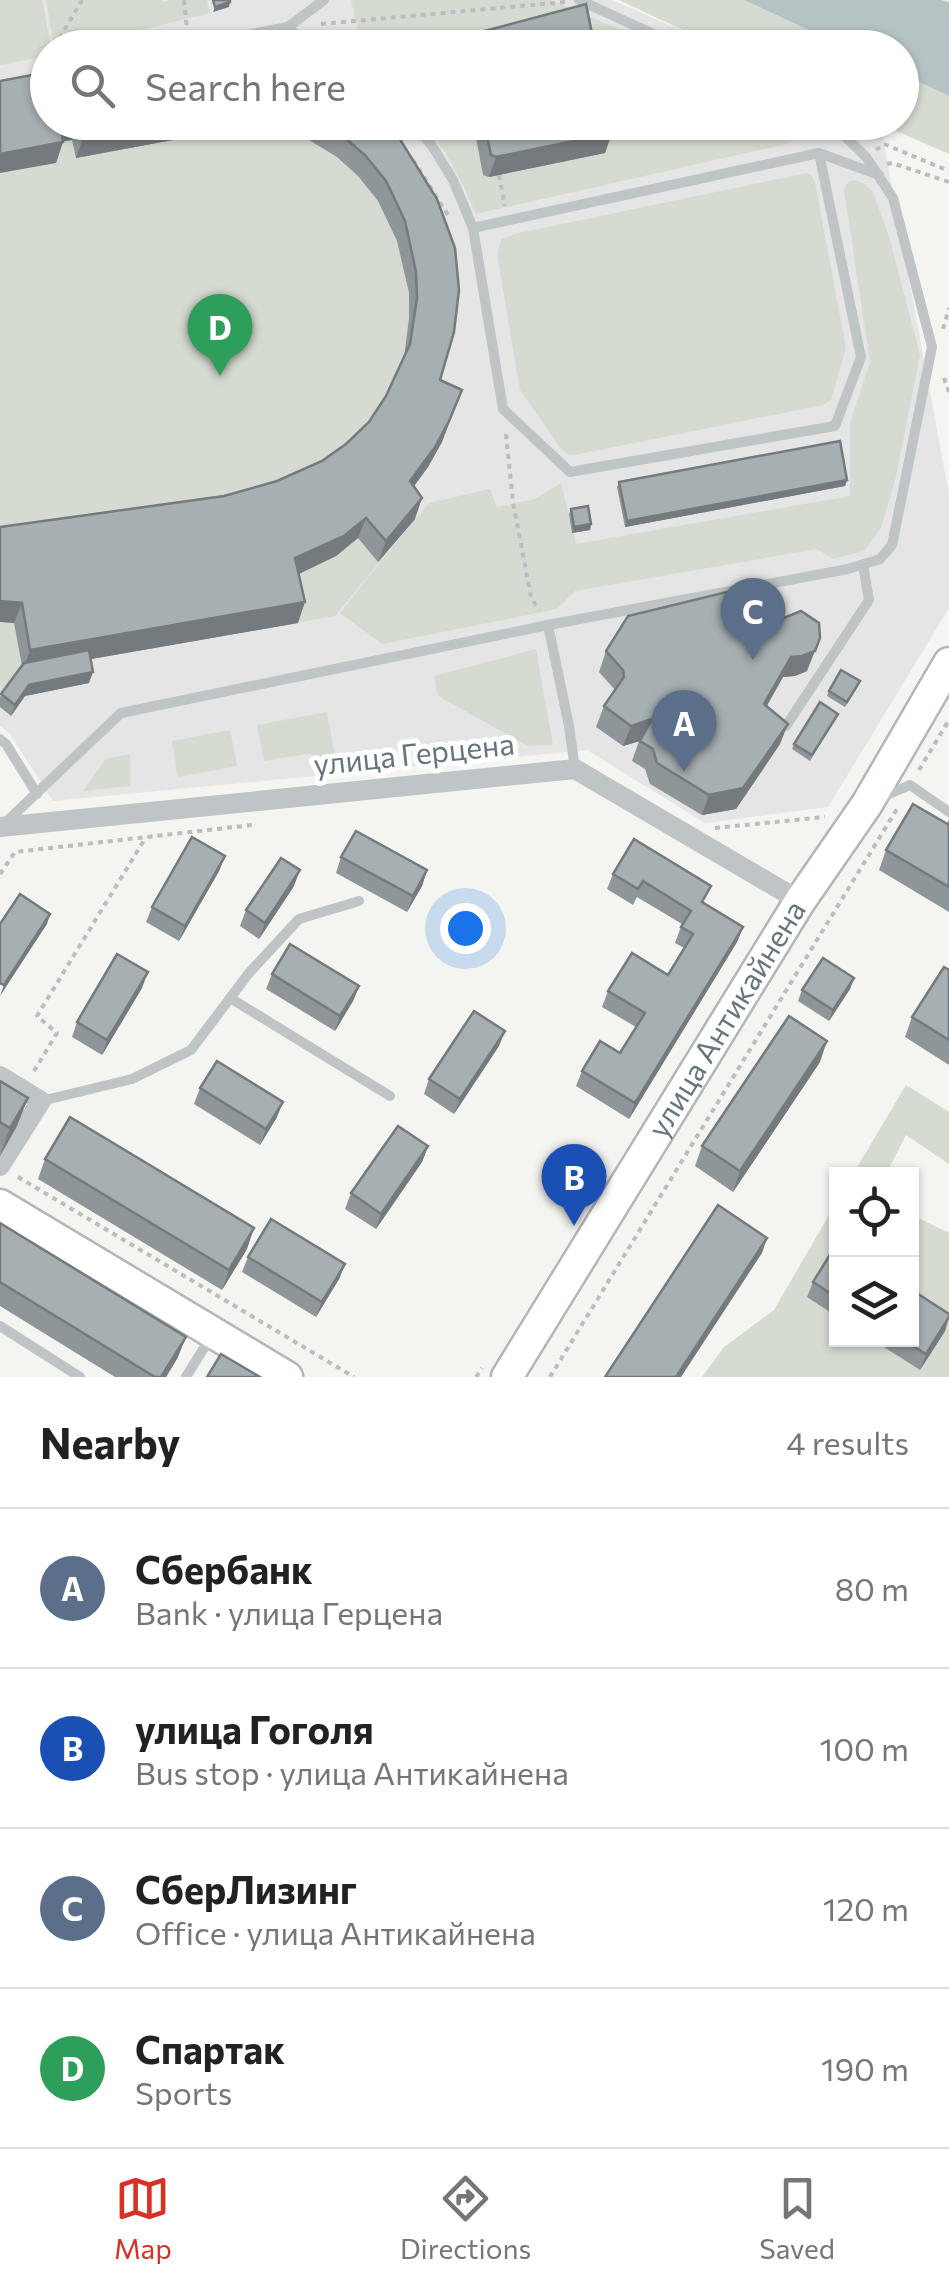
<!DOCTYPE html>
<html lang="en">
<head>
<meta charset="utf-8">
<style>
  body { margin:0; font-family:Commissioner,sans-serif; background:#f6f6f6; color:#222 }
  .controls { position:absolute; right:30px; bottom:30px; display:grid; overflow:hidden; border-radius:0px; box-shadow:0 2px 8px #0004 }
  .controls button { width:90px; height:90px; display:grid; place-items:center; padding:0; border:0; border-bottom:2px solid #e0e0e0; background:#fff; color:#222; font:50px sans-serif }
  .you { position:absolute; left:465px; top:928px; width:35px; height:35px; margin:-25px; border:8px solid #fff; border-radius:50%; background:#1a73e8; box-shadow:0 0 0 15px #1a73e833 }
  .badge { display:grid; place-items:center; width:65px; height:65px; border-radius:50%; background:#d93025; color:#fff; font-size:32px; font-weight:700 }
  .pin { position:absolute; translate:-50% -82px; filter:drop-shadow(0 2px 5px #0008) }
  .pin::after { content:''; position:absolute; top:52px; width:35px; height:30px; background:inherit; clip-path:polygon(0 0,100% 0,50% 100%) }
  .list { margin:0; padding:0; list-style:none }
  h2 { display:flex; justify-content:space-between; align-items:center; height:130px; margin:0; padding:0 40px; font-size:42px }
  h2 small { font-size:32px; font-weight:400; color:#767676 }
  .list li { display:grid; grid-template-columns:65px 1fr auto; gap:30px; align-items:center; box-sizing:border-box; height:160px; padding:0 40px; border-top:2px solid #e0e0e0 }
  .list b { display:block; font-size:38px; white-space:nowrap }
  .list p { margin:0; font-size:32px; white-space:nowrap; color:#767676 }
  .list em { font-size:32px; font-style:normal; color:#767676 }
  .icon { flex:none; width:55px; height:55px; fill:none; stroke:currentColor; stroke-width:2; stroke-linecap:round; stroke-linejoin:round }
  .map { position:relative; flex:none; width:949px; height:1377px; overflow:hidden }
  .search { position:absolute; background:#fff; box-shadow:0 2px 8px #0004; left:30px; right:30px; top:30px; height:110px; display:flex; align-items:center; gap:25px; box-sizing:border-box; padding:0 35px; border-radius:55px; color:#767676; font-size:38px }
  .sheet { height:770px; background:#fff }
  nav { display:flex; justify-content:space-around; align-items:center; box-sizing:border-box; height:140px; border-top:2px solid #e0e0e0; background:#fff; font-size:28px; color:#767676 }
  nav a { display:grid; justify-items:center; gap:5px }
  nav .on { color:#d93025 }
  .map>svg:first-child { display:block }
</style>
</head>
<body>
<div class="map">
<svg width="949" height="1377" viewBox="0 0 949 1377">
  <rect width="100%" height="100%" fill="#f4f4f0"/>
  <polygon fill="#e4e5e4" points="0,0 613,0 717,47 48,48 48,122 880,123 949,495 949,608 828,807 705,823 587,750 53,801 10,734 0,726"/>
  <g fill="#d6dbd1">
    <polygon points="0,0 42,0 51,47 48,48 47,56 0,65"/>
    <polygon points="46,0 162,0 163,2 171,0 209,0 207,1 210,13 73,47 54,47"/>
    <polygon points="351,0 551,0 660,47 362,47"/>
    <polygon points="619,0 744,0 845,47 719,47"/>
    <polygon points="902,74 949,96 949,154 878,123 902,122"/>
    <polygon points="0,100 48,122 357,123 386,149 433,400 428,467 403,501 415,520 429,503 490,489 497,507 535,499 561,483 576,544 850,496 850,423 870,362 844,190 848,182 854,180 863,183 873,192 890,240 920,355 896,477 881,528 864,551 833,559 817,549 575,591 557,609 382,644 340,613 414,520 335,616 23,671 0,694"/>
    <path d="M802 122C803 136 794 141 782 145L476 214C461 181 447 148 422 123Z"/>
    <polygon points="807,173 812,176 815,183 846,348 831,400 823,405 574,455 567,454 561,449 520,390 498,259 498,252 501,240 514,234"/>
    <polygon points="536,649 553,745 528,746 438,696 434,676"/>
    <polygon points="327,712 336,762 314,766 311,753 264,761 257,725"/>
    <polygon points="230,730 237,766 178,777 172,741"/>
    <polygon points="130,754 130,786 83,791 106,759"/>
    <polygon points="906,1085 949,1112 949,1164 906,1135 886,1174 853,1174"/>
    <polygon points="836,1203 836,1340 912,1340 912,1215 949,1233 949,1377 702,1377 724,1347 774,1310"/>
  </g>
  <polygon fill="#b6c3c5" points="744,0 941,0 949,2 949,96 902,74 902,48 845,47"/>
  <g fill="none" stroke-linecap="round" stroke-linejoin="round">
    <g stroke="#b2b7ba" stroke-width="35">
      <g id="secondary">
        <polyline points="0,1205 287,1377"/>
        <path id="s1" d="M507 1377 800 901 867 804 949 663"/>
      </g>
    </g>
    <g stroke="#bbbdbf" stroke-width="4" stroke-dasharray="5 5" stroke-linecap="butt">
      <polyline points="184,0 187,30"/>
      <polyline points="321,24 565,2"/>
      <polyline points="59,48 58,41 82,0"/>
      <polyline points="876,150 884,144 949,171"/>
      <polyline points="413,160 448,215"/>
      <polyline points="887,164 892,163 949,182"/>
      <polyline points="499,175 505,206"/>
      <polyline points="943,329 949,308"/>
      <polyline points="944,378 949,392"/>
      <polyline points="506,434 513,502 531,597 539,610"/>
      <polyline points="919,770 949,720"/>
      <polyline points="715,828 825,817"/>
      <polyline points="0,874 15,852 252,825"/>
      <polyline points="34,1071 57,1033 37,1016 146,837"/>
      <polyline points="18,1177 354,1377"/>
      <polyline points="476,1377 482,1368"/>
      <polyline points="550,1377 897,809"/>
    </g>
    <g stroke="#bfc4c6" stroke-width="10">
      <polyline points="579,0 684,48"/>
      <polyline points="288,27 310,48"/>
      <polyline points="180,48 288,27 324,0"/>
      <polyline points="410,122 431,144 453,180 473,228 503,409 570,472 835,426 861,357 819,153"/>
      <polyline points="473,228 819,153 879,175"/>
      <polyline points="548,625 569,726 575,769"/>
      <polyline points="786,726 869,600 863,565"/>
      <polyline points="0,739 6,744 37,794"/>
      <polyline points="882,797 910,785 949,812"/>
      <polyline points="5,823 121,713 548,625 848,569 880,559 892,545 932,347 893,198 866,157 830,122"/>
      <polyline points="230,998 390,1096"/>
      <polyline points="41,1101 132,1079 191,1050 249,973 299,919 359,901"/>
      <polyline points="0,1326 80,1377"/>
      <polyline points="186,1377 212,1335"/>
    </g>
    <g stroke="#bfc4c6" stroke-width="20">
      <polyline points="0,827 575,769 800,901"/>
      <polyline points="0,1076 41,1101 0,1166"/>
    </g>
    <use href="#secondary" stroke="#fff" stroke-width="30"/>
  </g>
  <g fill="#8f9699">
    <polygon points="48,122 244,122 242,127 76,158 72,140 63,141 56,163"/>
    <polygon points="287,122 387,122 440,380 442,442 428,467 414,486 415,519 378,562 358,538 336,556 299,574 298,623 90,659 89,683 25,696 11,716 0,707 0,697 22,666 14,623 7,526 224,496 277,481 322,461 346,444 369,422 386,396 404,358 409,318 409,293 397,241 378,201 358,176 337,157 286,126"/>
    <polygon points="473,122 610,122 612,133 605,153 489,177 483,175"/>
    <polygon points="847,480 845,486 625,527 617,487 619,482"/>
    <polygon points="571,509 591,524 590,530 572,533 569,514"/>
    <polygon points="781,619 807,671 795,676 783,677 767,706 780,744 736,809 702,815 650,784 645,769 632,761 639,741 623,746 596,727 604,706 615,690 599,672 606,651"/>
    <polygon points="858,686 845,707 827,696 829,691"/>
    <polygon points="838,714 810,761 792,749 794,744"/>
    <polygon points="949,819 949,912 879,870 886,850 947,824"/>
    <polygon points="634,839 705,903 743,927 737,942 629,1119 576,1086 582,1071 620,1053 636,1027 602,1007 608,991 668,975 684,948 675,943 682,924 637,897 633,905 607,889 613,874"/>
    <polygon points="225,856 219,871 179,941 146,922 152,907"/>
    <polygon points="341,857 427,870 422,886 407,912 336,873"/>
    <polygon points="294,886 259,939 240,926 246,910"/>
    <polygon points="949,970 949,1065 905,1037 912,1017"/>
    <polygon points="272,974 359,986 353,1001 335,1031 266,989"/>
    <polygon points="854,978 850,989 829,1021 798,1001 802,990"/>
    <polygon points="142,988 102,1055 72,1037 77,1022"/>
    <polygon points="499,1046 454,1114 424,1094 429,1079"/>
    <polygon points="820,1062 733,1192 695,1166 702,1146"/>
    <polygon points="0,1081 17,1126 0,1156"/>
    <polygon points="200,1088 277,1117 260,1145 194,1104"/>
    <polygon points="428,1146 422,1162 376,1229 345,1209 351,1193"/>
    <polygon points="45,1159 247,1249 222,1290 38,1179"/>
    <polygon points="0,1223 178,1357 166,1377 115,1377 0,1306"/>
    <polygon points="836,1245 836,1316 807,1297 813,1282"/>
    <polygon points="248,1257 345,1264 339,1279 316,1317 242,1272"/>
    <polygon points="949,1314 945,1331 920,1370 873,1340 912,1340"/>
  </g>
  <g fill="#747a7d">
    <polygon points="230,2 229,7 213,12 215,7"/>
    <polygon points="78,122 72,140 52,143 60,123"/>
    <polygon points="166,122 244,122 242,127 76,158 83,138"/>
    <polygon points="612,133 605,153 489,177 496,157"/>
    <polygon points="63,142 56,163 0,173 0,154"/>
    <polygon points="462,390 442,442 428,467 403,501 410,481"/>
    <polygon points="847,480 845,486 625,527 627,521"/>
    <polygon points="422,498 415,519 378,562 386,541"/>
    <polygon points="366,518 358,538 336,556 288,579 295,558"/>
    <polygon points="591,524 590,530 572,533 574,527"/>
    <polygon points="0,601 22,603 14,623 0,622"/>
    <polygon points="305,602 298,623 23,671 30,650"/>
    <polygon points="820,638 807,671 795,676 783,677 756,724 764,704 791,657"/>
    <polygon points="93,672 89,683 25,696 11,716 15,705 29,685"/>
    <polygon points="652,719 644,740 623,746 631,726"/>
    <polygon points="788,724 780,744 736,809 702,815 709,795"/>
    <polygon points="225,856 219,871 179,941 185,926"/>
    <polygon points="300,870 294,886 259,939 265,923"/>
    <polygon points="427,870 422,886 407,912 413,896"/>
    <polygon points="50,914 47,924 0,996 4,985"/>
    <polygon points="743,927 737,942 629,1119 635,1103"/>
    <polygon points="148,972 142,988 102,1055 107,1040"/>
    <polygon points="854,978 850,989 829,1021 833,1010"/>
    <polygon points="359,986 353,1001 335,1031 340,1016"/>
    <polygon points="505,1031 499,1046 454,1114 460,1099"/>
    <polygon points="827,1041 820,1062 733,1192 740,1171"/>
    <polygon points="28,1098 17,1126 0,1156 10,1128"/>
    <polygon points="283,1102 277,1117 260,1145 266,1129"/>
    <polygon points="428,1146 422,1162 376,1229 381,1214"/>
    <polygon points="254,1228 247,1249 222,1290 229,1270"/>
    <polygon points="767,1238 762,1253 681,1377 676,1377"/>
    <polygon points="345,1264 339,1279 316,1317 322,1302"/>
    <polygon points="949,1317 945,1331 920,1370 926,1354"/>
    <polygon points="186,1337 178,1357 166,1377 161,1377"/>
  </g>
  <g fill="#a6afb2" stroke="#747a7d" stroke-width="2.5">
    <polygon points="213,0 230,0 230,2 215,7"/>
    <polygon points="586,4 595,48 469,48 466,36"/>
    <polygon points="259,35 262,48 188,48"/>
    <polygon points="48,72 48,122 61,122 60,123 63,142 0,154 0,81"/>
    <polygon points="80,122 166,122 83,138"/>
    <polygon points="321,122 387,122 393,128 437,199 455,248 459,290 454,332 440,380 462,390 449,421 435,447 410,481 422,498 386,541 366,518 344,536 295,558 305,602 30,650 22,603 0,601 0,527 224,496 277,481 322,461 346,444 369,422 386,396 410,344 417,298 416,272 405,221 386,181 365,155 344,137"/>
    <polygon points="484,122 610,122 612,133 496,157 491,155"/>
    <polygon points="840,441 847,480 627,521 619,482"/>
    <polygon points="588,506 591,524 574,527 571,509"/>
    <polygon points="731,591 781,619 801,611 819,623 820,638 815,651 802,656 791,657 764,704 788,724 743,788 709,795 657,763 653,749 640,741 652,719 631,726 604,706 624,677 623,670 606,651 628,616"/>
    <polygon points="89,650 93,672 29,685 15,705 1,694 24,663"/>
    <polygon points="841,670 860,681 847,702 829,691"/>
    <polygon points="820,702 838,714 812,755 794,744"/>
    <polygon points="913,804 949,825 949,887 886,850"/>
    <polygon points="356,831 427,870 413,896 341,857"/>
    <polygon points="192,837 225,856 185,926 152,907"/>
    <polygon points="634,839 711,886 702,902 743,927 635,1103 582,1071 600,1041 620,1053 645,1013 608,991 632,953 668,975 693,934 681,927 691,911 643,881 638,889 613,874"/>
    <polygon points="281,858 300,870 265,923 246,910"/>
    <polygon points="20,894 50,914 4,985 0,983 0,924"/>
    <polygon points="290,944 359,986 340,1016 272,974"/>
    <polygon points="117,954 148,972 107,1040 77,1022"/>
    <polygon points="823,958 854,978 833,1010 802,990"/>
    <polygon points="944,967 949,970 949,1040 912,1017"/>
    <polygon points="474,1011 505,1031 460,1099 429,1079"/>
    <polygon points="789,1016 827,1041 740,1171 702,1146"/>
    <polygon points="217,1061 283,1102 266,1129 200,1088"/>
    <polygon points="0,1081 28,1098 10,1128 0,1122"/>
    <polygon points="70,1117 254,1228 229,1270 45,1159"/>
    <polygon points="398,1126 428,1146 381,1214 351,1193"/>
    <polygon points="718,1205 767,1238 676,1377 605,1377"/>
    <polygon points="271,1219 345,1264 322,1302 248,1257"/>
    <polygon points="0,1223 186,1337 161,1377 155,1377 0,1282"/>
    <polygon points="836,1245 836,1297 813,1282"/>
    <polygon points="912,1290 949,1314 949,1317 926,1354 903,1340 912,1340"/>
    <polygon points="221,1354 260,1377 207,1377"/>
  </g>
  <g text-anchor="middle" stroke-width="10" stroke-linejoin="round" paint-order="stroke">
    <g font-size="30" fill="#65767f" stroke="#fff">
      <text transform="translate(414 755) rotate(-6)" y="10">улица Герцена</text>
      <text dy="10" stroke="none"><textPath href="#s1" startOffset="420">улица Антикайнена</textPath></text>
    </g>
  </g>
</svg>
<div class="controls">
<button><svg class="icon" aria-label="locate" viewBox="0 0 24 24"><circle cx="12" cy="12" r="6"/><path d="M12 2v4M12 18v4M2 12h4M18 12h4"/></svg></button>
<button><svg class="icon" aria-label="layers" viewBox="0 0 24 24"><path d="M12 4l9 5-9 5-9-5zM3 14l9 5 9-5"/></svg></button>
</div>
<div class="you"></div>
<div class="pin badge" style="left:684px;top:772px;background:#5c6f8a">A</div>
<div class="pin badge" style="left:574px;top:1226px;background:#1a4fb4">B</div>
<div class="pin badge" style="left:753px;top:660px;background:#5c6f8a">C</div>
<div class="pin badge" style="left:220px;top:376px;background:#2e9e5b">D</div>
<div class="search"><svg class="icon" aria-label="search" viewBox="0 0 24 24"><circle cx="10" cy="10" r="6"/><path d="M15 15l6 6"/></svg>Search here</div>
</div>
<section class="sheet">
<h2>Nearby<small>4 results</small></h2>
<ul class="list">
<li><span class="badge" style="background:#5c6f8a">A</span><div><b>Сбербанк</b><p>Bank · улица Герцена</p></div><em>80 m</em></li>
<li><span class="badge" style="background:#1a4fb4">B</span><div><b>улица Гоголя</b><p>Bus stop · улица Антикайнена</p></div><em>100 m</em></li>
<li><span class="badge" style="background:#5c6f8a">C</span><div><b>СберЛизинг</b><p>Office · улица Антикайнена</p></div><em>120 m</em></li>
<li><span class="badge" style="background:#2e9e5b">D</span><div><b>Спартак</b><p>Sports</p></div><em>190 m</em></li>
</ul>
</section>
<nav>
<a class="on"><svg class="icon" aria-label="map" viewBox="0 0 24 24"><path d="M3 6l6-2 6 2 6-2v14l-6 2-6-2-6 2zM9 4v14M15 6v14"/></svg>Map</a>
<a><svg class="icon" aria-label="directions" viewBox="0 0 24 24"><path d="M12 3l9 9-9 9-9-9zM9 14v-3h6M13 9l2 2-2 2"/></svg>Directions</a>
<a><svg class="icon" aria-label="saved" viewBox="0 0 24 24"><path d="M7 4h10v16l-5-4-5 4z"/></svg>Saved</a>
</nav>
</body>
</html>
